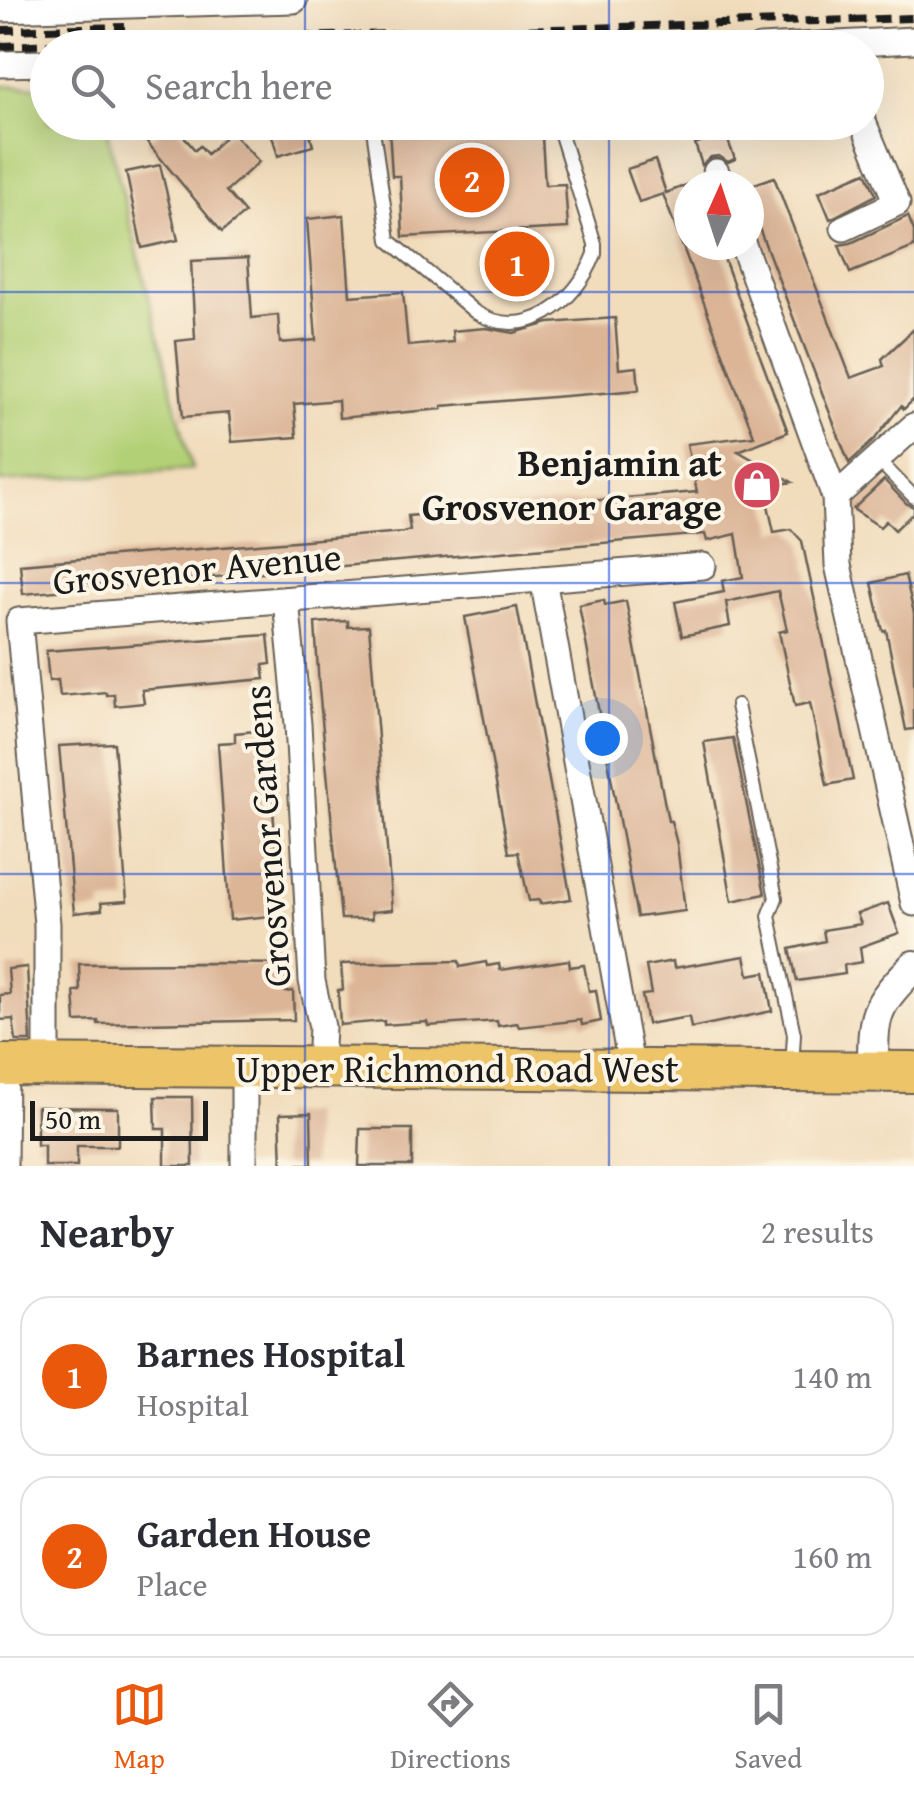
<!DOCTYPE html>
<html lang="en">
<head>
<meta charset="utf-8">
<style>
  body { margin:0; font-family:"Gentium Book Plus",serif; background:#f7f7f7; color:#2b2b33 }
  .compass { position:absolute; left:674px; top:170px; width:90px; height:90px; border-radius:50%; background:#fff; box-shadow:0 10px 40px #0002; rotate:3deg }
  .scale { position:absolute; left:30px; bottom:25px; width:178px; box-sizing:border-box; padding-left:10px; border:5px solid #1c1c1c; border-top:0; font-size:28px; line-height:35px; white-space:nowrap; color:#1c1c1c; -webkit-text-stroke:8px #fcf5e5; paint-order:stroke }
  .you { position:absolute; left:602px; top:738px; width:35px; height:35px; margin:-25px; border:8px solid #fff; border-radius:50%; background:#1a73e8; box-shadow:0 0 0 15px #1a73e833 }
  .badge { display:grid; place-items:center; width:65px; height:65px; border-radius:50%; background:#ea580c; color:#fff; font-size:32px; font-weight:700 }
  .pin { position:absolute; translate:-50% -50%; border:5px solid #fff; box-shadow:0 2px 10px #0006 }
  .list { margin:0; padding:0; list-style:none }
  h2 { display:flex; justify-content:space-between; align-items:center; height:130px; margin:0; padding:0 40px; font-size:42px }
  h2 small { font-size:32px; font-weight:400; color:#7c7c81 }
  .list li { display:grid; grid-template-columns:65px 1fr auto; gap:30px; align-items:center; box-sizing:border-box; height:160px; margin:0 20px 20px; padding:0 20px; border:2px solid #e1e1e2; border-radius:30px }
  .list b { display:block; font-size:38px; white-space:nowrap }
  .list p { margin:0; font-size:32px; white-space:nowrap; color:#7c7c81 }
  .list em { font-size:32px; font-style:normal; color:#7c7c81 }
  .icon { flex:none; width:55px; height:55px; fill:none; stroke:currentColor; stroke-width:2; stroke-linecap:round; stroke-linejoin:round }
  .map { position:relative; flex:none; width:914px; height:1166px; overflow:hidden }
  .search { position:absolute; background:#fff; box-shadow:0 10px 40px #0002; left:30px; right:30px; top:30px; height:110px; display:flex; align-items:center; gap:25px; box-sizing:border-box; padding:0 35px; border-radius:55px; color:#7c7c81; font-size:38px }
  .sheet { height:490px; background:#fff }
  nav { display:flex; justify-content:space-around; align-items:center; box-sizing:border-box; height:140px; border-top:2px solid #e1e1e2; background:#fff; font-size:28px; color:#7c7c81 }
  nav a { display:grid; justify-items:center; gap:5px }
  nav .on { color:#ea580c }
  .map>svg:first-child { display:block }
</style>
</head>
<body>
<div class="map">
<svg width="914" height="1166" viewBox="0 0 914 1166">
  <rect width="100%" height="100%" fill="#fcf5e5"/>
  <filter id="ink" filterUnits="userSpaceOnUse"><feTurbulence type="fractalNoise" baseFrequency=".01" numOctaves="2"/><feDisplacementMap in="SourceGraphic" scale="20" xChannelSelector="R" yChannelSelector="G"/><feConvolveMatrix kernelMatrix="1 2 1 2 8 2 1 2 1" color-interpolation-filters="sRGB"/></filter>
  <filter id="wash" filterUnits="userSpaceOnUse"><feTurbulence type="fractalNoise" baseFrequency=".0048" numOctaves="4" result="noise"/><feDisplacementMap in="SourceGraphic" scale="40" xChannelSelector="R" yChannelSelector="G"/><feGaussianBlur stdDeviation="2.25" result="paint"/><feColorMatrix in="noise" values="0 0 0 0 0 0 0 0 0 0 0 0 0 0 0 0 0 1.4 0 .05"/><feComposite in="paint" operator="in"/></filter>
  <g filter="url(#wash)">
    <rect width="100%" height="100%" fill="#f1dcbb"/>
    <polygon fill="#b2d076" stroke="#677649" stroke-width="2.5" points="0,86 47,87 48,122 105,123 192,469 0,482"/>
    <g id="blocks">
      <g fill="#dcb597">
        <polygon points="172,122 195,150 200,146 207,154 231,131 259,162 226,191 245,213 222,232 147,142"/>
        <polygon points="268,122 307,122 313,146 278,156"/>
        <polygon points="461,122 541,122 545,185 565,184 568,228 403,237 400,176 392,176 389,128"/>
        <polygon points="725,133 735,159 728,162 719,156 711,157 702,165 695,144"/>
        <polygon points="655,160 666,193 689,184 689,245 719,245 788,432 738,451 792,482 764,487 774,532 791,529 802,541 853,780 827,785 810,703 795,706 779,632 787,630 778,591 726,602 730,626 682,636 675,602 724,592 722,581 743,577 736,534 707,541 705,534 23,594 20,564 403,532 410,530 408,516 697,492 687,444 754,436 663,194 639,202 627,169"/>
        <polygon points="160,165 178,240 142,248 126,172"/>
        <polygon points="866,172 876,195 830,219 819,192"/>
        <polygon points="774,177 851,378 884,366 882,359 914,329 914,399 904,409 901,406 874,440 849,463 749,202 749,186"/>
        <polygon points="344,215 350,296 403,292 408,346 453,342 452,331 486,328 514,333 549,323 615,318 619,369 637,367 639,390 442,406 442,409 339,418 338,400 294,404 297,437 232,442 229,413 183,417 176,341 195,339 191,261 248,258 252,318 278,315 280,343 316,340 307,219"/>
        <polygon points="908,216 914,231 914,247 850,273 839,245 851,243"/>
        <polygon points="884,480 907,504 914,507 914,512 895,530 886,521 880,527 853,509"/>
        <polygon points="905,575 914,613 914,729 906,730 886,630 883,631 872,583"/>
        <polygon points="604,600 605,605 626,601 668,821 671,821 677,844 685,911 637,917 579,605"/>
        <polygon points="517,607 571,899 540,904 539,900 529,901 518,852 509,853 465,617"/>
        <polygon points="348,621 348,627 369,626 392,910 371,912 372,919 341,919 319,688 315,623"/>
        <polygon points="268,635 271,664 263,665 265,679 142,690 144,703 115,706 114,694 106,695 106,692 60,696 58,680 49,681 46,651"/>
        <polygon points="267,730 281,915 230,920 218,743 235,742 235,733"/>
        <polygon points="733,738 765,894 732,901 704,742"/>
        <polygon points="114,743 127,901 101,903 102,910 74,913 59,746"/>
        <polygon points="888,903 899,933 860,947 862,962 844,965 845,974 797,981 790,949 825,941 823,930 861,924 857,914"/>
        <polygon points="745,956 749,975 765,972 772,1011 691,1028 689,1017 647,1024 642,995 651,994 646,966 673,961 674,968"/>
        <polygon points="569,960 570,967 584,965 589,991 596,990 601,1021 582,1025 581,1020 519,1027 517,1023 498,1026 497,1021 428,1026 427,1022 384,1025 384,1021 340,1025 338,990 343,990 341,964 459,961 460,967 486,962 487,966 499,964 500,970"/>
        <polygon points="199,963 285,964 286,992 293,991 294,1020 98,1024 98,1021 76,1022 74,991 80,991 79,964"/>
        <polygon points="27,967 31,1041 16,1041 13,1019 0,1020 0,995 10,994 8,969"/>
        <polygon points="155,1097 192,1097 193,1166 165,1166 165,1129 156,1129"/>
        <polygon points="37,1107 118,1108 118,1146 77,1146 77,1166 44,1166 44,1145 37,1145"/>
        <polygon points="311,1113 312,1164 282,1165 280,1114"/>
        <polygon points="360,1129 412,1129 412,1166 359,1166"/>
      </g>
    </g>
  </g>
  <g filter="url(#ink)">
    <use href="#blocks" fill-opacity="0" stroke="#675f54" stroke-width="2.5"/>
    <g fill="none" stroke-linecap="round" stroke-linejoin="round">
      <g stroke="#675f54" stroke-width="16">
        <g id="service">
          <path d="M372 122 389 240 475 312C526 343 576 303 595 254V244L557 122"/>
          <polyline points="879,461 914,497"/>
          <polyline points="737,705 776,898 769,916 794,1034 792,1068"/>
        </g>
      </g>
      <g stroke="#675f54" stroke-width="29">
        <g id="minor">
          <polyline points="0,9 294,0"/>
          <polyline points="760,48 914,40"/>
          <polyline points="0,64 48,63"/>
          <polyline points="716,172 721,185"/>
          <polyline points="844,228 897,203 863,122"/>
          <polyline points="743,245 835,497"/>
          <polyline points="914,426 835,497 838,565 914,903"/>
          <polyline points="543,579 632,1071"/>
          <polyline points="286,600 298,724 312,981 322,1027 320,1066"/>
          <polyline points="47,1063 47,924 19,621 703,566"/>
          <polyline points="244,1069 244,1166"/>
          <polyline points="4,1166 5,1065"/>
        </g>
      </g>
      <g stroke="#675f54" stroke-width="34">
        <path id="tertiary" d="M873 1071C873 1013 873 1008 914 966"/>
      </g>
      <g stroke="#675f54" stroke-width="44">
        <polyline id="trunk" points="0,1065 914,1072"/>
      </g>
      <use href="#service" stroke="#fff" stroke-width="12"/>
      <use href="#minor" stroke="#fff" stroke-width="25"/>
      <use href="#tertiary" stroke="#fff" stroke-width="30"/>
      <use href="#trunk" stroke="#eec469" stroke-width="40"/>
      <g stroke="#1c1c1c" stroke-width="8" stroke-dasharray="15 8" stroke-linecap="butt">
        <polyline points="0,30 125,27"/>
        <polyline points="0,46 914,18"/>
      </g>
    </g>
  </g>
  <path fill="none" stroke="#1d4ed8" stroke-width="2.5" stroke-opacity="0.55" d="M305 0V48M609 0V48M305 122V1166M609 122V1166M0 292H914M0 583H914M0 874H914"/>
  <defs>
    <g id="shop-disc" transform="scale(2.5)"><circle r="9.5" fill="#d1495b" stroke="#fcf5e5"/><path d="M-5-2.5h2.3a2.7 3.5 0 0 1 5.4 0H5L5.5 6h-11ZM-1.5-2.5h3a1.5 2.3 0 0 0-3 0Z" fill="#fff"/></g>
  </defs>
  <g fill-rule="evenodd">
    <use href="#shop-disc" x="757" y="485"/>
  </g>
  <g text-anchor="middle" stroke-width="8" stroke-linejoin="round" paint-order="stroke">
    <g font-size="38" font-weight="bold" fill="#1c1c1c" stroke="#fcf5e5" text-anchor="end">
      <text x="722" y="476">Benjamin at<tspan x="722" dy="44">Grosvenor Garage</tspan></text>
    </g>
    <g font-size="38" fill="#1c1c1c" stroke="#fcf5e5">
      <text transform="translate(197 569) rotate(-5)" y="13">Grosvenor Avenue</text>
      <text transform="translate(267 836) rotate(-94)" y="13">Grosvenor Gardens</text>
      <text x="457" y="1082">Upper Richmond Road West</text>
    </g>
  </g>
</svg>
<svg class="compass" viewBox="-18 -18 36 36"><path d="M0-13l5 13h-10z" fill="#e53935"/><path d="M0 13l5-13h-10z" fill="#7c7c81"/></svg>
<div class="scale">50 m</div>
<div class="you"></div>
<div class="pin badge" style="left:517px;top:264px">1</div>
<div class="pin badge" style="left:472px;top:180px">2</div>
<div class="search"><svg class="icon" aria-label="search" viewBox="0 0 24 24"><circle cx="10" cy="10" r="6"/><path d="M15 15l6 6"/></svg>Search here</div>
</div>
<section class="sheet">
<h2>Nearby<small>2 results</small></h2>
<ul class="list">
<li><span class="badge">1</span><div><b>Barnes Hospital</b><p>Hospital</p></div><em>140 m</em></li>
<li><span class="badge">2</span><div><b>Garden House</b><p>Place</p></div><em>160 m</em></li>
</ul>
</section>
<nav>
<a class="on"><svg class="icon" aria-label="map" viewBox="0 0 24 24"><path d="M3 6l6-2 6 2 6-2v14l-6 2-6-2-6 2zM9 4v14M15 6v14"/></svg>Map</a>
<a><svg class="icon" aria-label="directions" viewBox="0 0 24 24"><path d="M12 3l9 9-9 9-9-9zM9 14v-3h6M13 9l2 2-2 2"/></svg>Directions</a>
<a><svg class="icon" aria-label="saved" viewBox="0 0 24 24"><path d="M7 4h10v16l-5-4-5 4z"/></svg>Saved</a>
</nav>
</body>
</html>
